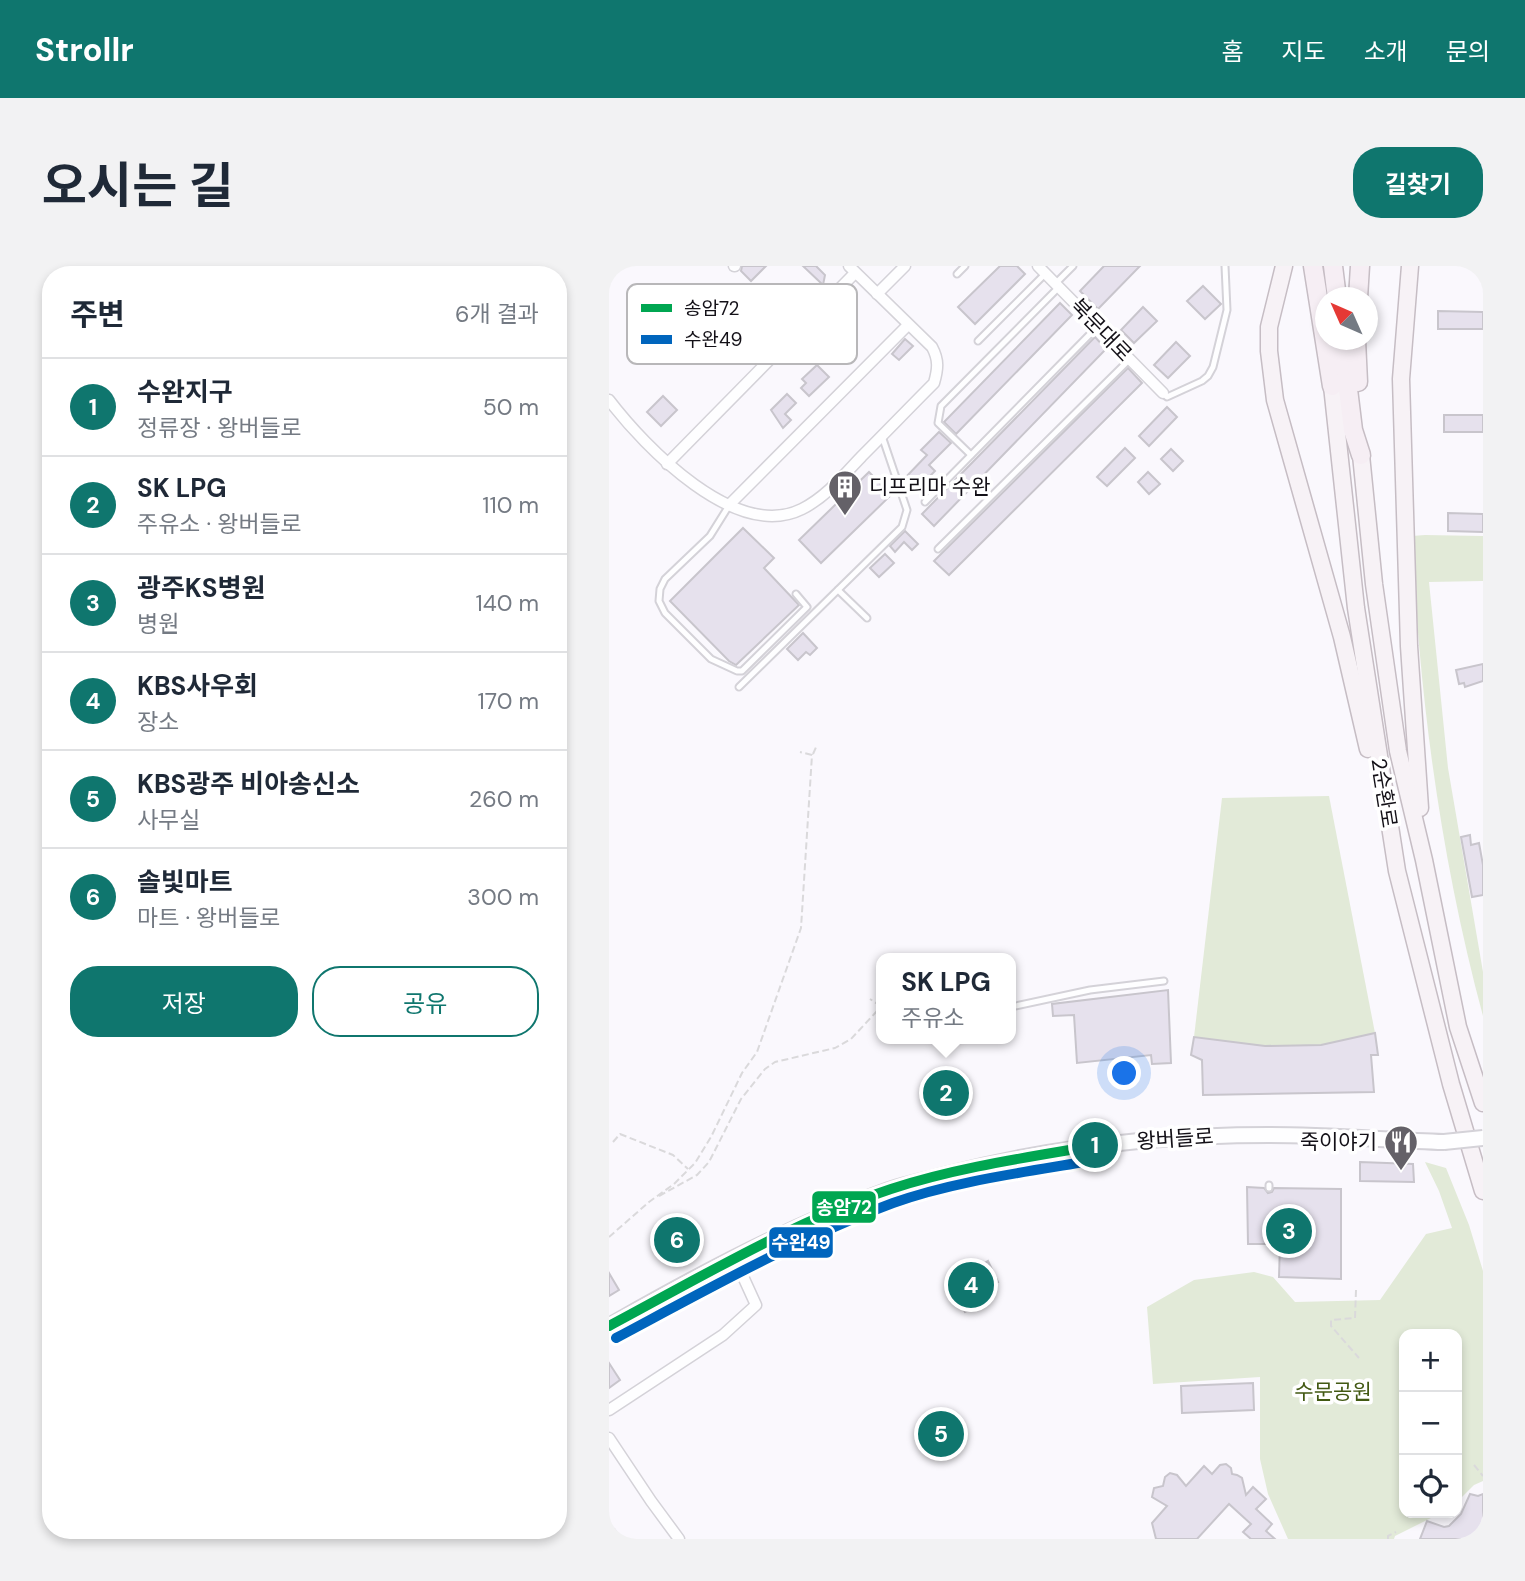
<!DOCTYPE html>
<html lang="ko">
<head>
<meta charset="utf-8">
<style>
  body { margin:0; font-family:"DM Sans","Noto Sans KR",sans-serif; background:#f2f2f3; color:#1f2937 }
  .controls { position:absolute; right:21px; bottom:21px; display:grid; overflow:hidden; border-radius:14px; box-shadow:0 4px 10px #0003 }
  .controls button { width:63px; height:63px; display:grid; place-items:center; padding:0; border:0; border-bottom:2px solid #e0e1e3; background:#fff; color:#1f2937; font:35px sans-serif }
  .compass { position:absolute; left:706px; top:21px; width:63px; height:63px; border-radius:50%; background:#fff; box-shadow:0 4px 10px #0003; rotate:315deg }
  .you { position:absolute; left:516px; top:808px; width:24px; height:24px; margin:-18px; border:5px solid #fff; border-radius:50%; background:#1a73e8; box-shadow:0 0 0 10px #1a73e833 }
  .badge { display:grid; place-items:center; width:46px; height:46px; border-radius:50%; background:#0f766e; color:#fff; font-size:23px; font-weight:700 }
  .pin { position:absolute; translate:-50% -50%; border:4px solid #fff; box-shadow:0 2px 7px #0006 }
  .popup { position:absolute; left:267px; top:687px; width:140px; height:91px; box-sizing:border-box; display:grid; place-content:center; border-radius:14px; background:#fff; filter:drop-shadow(0 2px 5px #0005); font-size:23px; white-space:nowrap; color:#747a83 }
  .popup b { font-size:26px; color:#1f2937 }
  .popup::after { content:''; position:absolute; left:50%; top:100%; margin-left:-14px; border:14px solid transparent; border-top-color:#fff }
  .list { margin:0; padding:0; list-style:none }
  h2 { display:flex; justify-content:space-between; align-items:center; height:91px; margin:0; padding:0 28px; font-size:30px }
  h2 small { font-size:23px; font-weight:400; color:#747a83 }
  .list li { display:grid; grid-template-columns:46px 1fr auto; gap:21px; align-items:center; box-sizing:border-box; height:98px; padding:0 28px; border-top:2px solid #e0e1e3 }
  .list b { display:block; font-size:26px; white-space:nowrap }
  .list p { margin:0; font-size:23px; white-space:nowrap; color:#747a83 }
  .list em { font-size:23px; font-style:normal; color:#747a83 }
  .actions { display:flex; gap:14px; padding:21px 28px }
  .actions a { flex:1; padding:16px 0; border:2px solid #0f766e; border-radius:28px; text-align:center; font-size:24px; color:#0f766e }
  .actions .main { background:#0f766e; color:#fff }
  .icon { flex:none; width:38px; height:38px; fill:none; stroke:currentColor; stroke-width:2; stroke-linecap:round; stroke-linejoin:round }
  .map { position:relative; flex:none; width:874px; height:1273px; overflow:hidden; border-radius:28px }
  header { display:flex; align-items:center; gap:42px; box-sizing:border-box; height:98px; padding:0 35px; background:#0f766e; color:#fff }
  header strong { font-size:33px }
  nav { display:flex; gap:38px; margin-inline-start:auto; font-size:24px }
  .intro { display:flex; align-items:center; justify-content:space-between; box-sizing:border-box; height:168px; padding:0 42px }
  h1 { margin:0; font-size:49px }
  .button { padding:18px 32px; border-radius:28px; background:#0f766e; color:#fff; font-size:24px; font-weight:700 }
  main { display:flex; gap:42px; padding:0 42px }
  aside { flex:1; background:#fff; border-radius:28px; box-shadow:0 4px 10px #0003 }
  .map>svg:first-child { display:block }
</style>
</head>
<body>
<header>
<strong>Strollr</strong>
<nav><a>홈</a><a>지도</a><a>소개</a><a>문의</a></nav>
</header>
<div class="intro"><h1>오시는 길</h1><a class="button">길찾기</a></div>
<main>
<aside>
<h2>주변<small>6개 결과</small></h2>
<ul class="list">
<li><span class="badge">1</span><div><b>수완지구</b><p>정류장 · 왕버들로</p></div><em>50 m</em></li>
<li><span class="badge">2</span><div><b>SK LPG</b><p>주유소 · 왕버들로</p></div><em>110 m</em></li>
<li><span class="badge">3</span><div><b>광주KS병원</b><p>병원</p></div><em>140 m</em></li>
<li><span class="badge">4</span><div><b>KBS사우회</b><p>장소</p></div><em>170 m</em></li>
<li><span class="badge">5</span><div><b>KBS광주 비아송신소</b><p>사무실</p></div><em>260 m</em></li>
<li><span class="badge">6</span><div><b>솔빛마트</b><p>마트 · 왕버들로</p></div><em>300 m</em></li>
</ul>
<div class="actions"><a class="main">저장</a><a>공유</a></div>
</aside>
<div class="map">
<svg width="874" height="1273" viewBox="0 0 874 1273">
  <rect width="100%" height="100%" fill="#faf8fd"/>
  <g fill="#e2ead8">
    <path d="M816 269 874 270V315L820 316 839 502 874 706V750C832 594 810 431 803 270Z"/>
    <polygon points="720,530 766,767 712,779 656,780 585,771 613,532"/>
    <polygon points="816,896 837,902 860,959 874,1005 874,1215 865,1219 848,1236 848,1068 795,1068 795,1247 832,1247 786,1270 785,1273 679,1273 659,1228 651,1193 651,1111 544,1118 538,1041 585,1014 645,1006 664,1011 686,1036 771,1034 817,968 843,962 830,925"/>
  </g>
  <g fill="#e6e1ed" stroke="#c8c5cc" stroke-width="2">
    <polygon points="133,0 157,0 142,15 132,5"/>
    <polygon points="194,0 207,0 216,9 214,19"/>
    <polygon points="391,0 408,0 416,8 366,58 349,41"/>
    <polygon points="495,0 531,0 489,43 471,25"/>
    <polygon points="594,20 612,38 596,53 578,35"/>
    <polygon points="235,28 241,34 234,41 241,48 232,58 218,46"/>
    <polygon points="451,37 463,49 347,168 335,156"/>
    <polygon points="534,41 548,55 525,77 512,64"/>
    <polygon points="829,45 874,46 874,63 829,63"/>
    <polygon points="486,71 497,83 325,260 313,248"/>
    <polygon points="296,73 304,80 290,94 283,88"/>
    <polygon points="567,76 581,90 559,112 545,99"/>
    <polygon points="208,99 220,111 200,130 192,122 197,117 193,113"/>
    <polygon points="519,102 533,117 340,309 325,295"/>
    <polygon points="178,128 187,137 176,148 182,154 174,162 162,144"/>
    <polygon points="54,130 68,144 52,160 38,146"/>
    <polygon points="558,141 568,151 540,180 530,170"/>
    <rect x="835" y="149" width="39" height="17"/>
    <polygon points="330,166 342,177 320,199 326,205 308,223 296,212 318,189 312,184"/>
    <polygon points="516,182 526,192 498,220 488,211"/>
    <polygon points="562,183 574,195 564,205 552,193"/>
    <polygon points="260,206 282,229 212,297 190,274"/>
    <polygon points="539,206 551,218 540,228 529,216"/>
    <polygon points="839,247 874,248 874,266 839,265"/>
    <polygon points="134,262 165,292 155,302 190,339 127,399 120,395 61,335"/>
    <polygon points="296,265 309,278 303,284 295,276 286,286 281,280"/>
    <polygon points="276,288 285,297 270,311 261,302"/>
    <polygon points="194,367 208,382 201,389 197,386 189,394 178,383"/>
    <polygon points="874,398 874,415 856,421 855,417 850,418 847,404"/>
    <polygon points="861,569 862,579 870,577 874,599 874,629 863,631 852,571"/>
    <polygon points="559,724 562,797 543,798 542,789 468,797 465,749 444,750 443,738"/>
    <polygon points="766,767 769,789 762,789 765,826 594,829 593,794 582,789 585,771 656,780 712,779"/>
    <polygon points="751,896 804,898 805,916 751,915"/>
    <polygon points="638,921 655,922 659,927 663,926 665,922 732,923 732,1013 670,1011 671,978 639,978"/>
    <polygon points="379,995 389,1016 377,1022 383,1032 356,1046 338,1012 364,999 367,1002"/>
    <polygon points="0,1007 10,1024 0,1030"/>
    <polygon points="0,1097 11,1114 0,1122"/>
    <polygon points="644,1117 645,1144 573,1147 572,1120"/>
    <polygon points="617,1198 622,1202 623,1208 628,1209 633,1212 637,1229 644,1221 657,1233 647,1243 663,1258 657,1265 666,1273 642,1273 634,1266 642,1258 620,1238 588,1273 547,1273 543,1257 558,1240 543,1231 545,1222 554,1220 556,1211 561,1207 568,1209 577,1220 595,1200 603,1208 611,1199"/>
    <polygon points="861,1228 869,1230 874,1228 874,1273 811,1273 818,1255 835,1261 840,1260 852,1248"/>
  </g>
  <g fill="none" stroke-linecap="round" stroke-linejoin="round">
    <g stroke="#d4d2d8" stroke-width="9">
      <g id="service">
        <polyline points="348,8 356,0"/>
        <polyline points="447,17 464,0"/>
        <polyline points="369,75 437,7"/>
        <polyline points="554,127 558,131 593,115 599,110 604,101 618,44 616,0"/>
        <polyline points="362,189 329,157 332,140 450,21"/>
        <polyline points="316,236 489,60"/>
        <polyline points="121,238 101,270 56,313 51,323 50,335 56,347 102,393 128,405 133,405 198,341 187,328"/>
        <polyline points="329,283 521,93"/>
        <polyline points="229,324 258,352"/>
        <polyline points="130,421 293,261 298,244 273,170"/>
        <polyline points="402,741 481,724 555,715"/>
        <polyline points="660,922 660,919"/>
      </g>
    </g>
    <g stroke="#d4d2d8" stroke-width="13">
      <g id="minor">
        <polyline points="125,0 126,0"/>
        <polyline points="429,0 554,127"/>
        <polyline points="268,28 296,0"/>
        <path d="M0 134C36 181 127 276 193 243 217 231 235 209 253 190 277 166 301 141 325 117 329 103 330 94 323 81L240 0"/>
        <polyline points="58,198 246,7"/>
        <polyline points="121,238 299,59"/>
        <polyline points="0,1144 114,1069 147,1039 126,993"/>
        <polyline points="0,1172 42,1235 70,1273"/>
      </g>
    </g>
    <g stroke="#d4d2d8" stroke-width="18">
      <g id="secondary">
        <path d="M0 1060C89 1009 183 959 280 924 298 918 318 914 336 909 442 881 552 869 661 869 719 869 777 874 835 876"/>
        <polyline points="0,1269 2,1273"/>
      </g>
    </g>
    <g stroke="#c6bdc4" stroke-width="19">
      <g id="trunk">
        <polyline points="675,0 660,61 660,85 666,134 733,371 759,483"/>
        <polyline points="801,0 792,113 800,380 811,542"/>
        <polyline points="723,120 747,342 788,605 842,818 874,925"/>
        <polyline points="752,189 765,318 789,485 815,594 849,761 874,837"/>
      </g>
    </g>
    <g stroke="#c6bdc4" stroke-width="21">
      <g id="motorway">
        <polyline points="704,0 723,120"/>
        <polyline points="724,0 728,32"/>
        <polyline points="749,32 751,0"/>
        <polyline points="733,74 744,164 752,189"/>
        <polyline points="747,74 749,116"/>
      </g>
    </g>
    <g stroke="#dad9db" stroke-width="2" stroke-dasharray="7 3.5" stroke-linecap="butt">
      <polyline points="204,488 208,479"/>
      <polyline points="4,876 11,868 64,889 79,903"/>
      <polyline points="50,930 88,909 100,896 132,833 156,803 166,796 226,782 242,773 268,745 270,739 261,733"/>
      <polyline points="0,971 40,936 65,918 86,897 102,871 133,807 148,786 192,662 203,489 191,486"/>
      <polyline points="747,1024 746,1052 722,1054 722,1060 750,1092"/>
      <polyline points="865,1199 874,1210"/>
      <polyline points="779,1273 779,1270 787,1266"/>
    </g>
    <use href="#service" stroke="#fefeff" stroke-width="5"/>
    <use href="#minor" stroke="#fefeff" stroke-width="10"/>
    <use href="#secondary" stroke="#fefeff" stroke-width="14"/>
    <use href="#trunk" stroke="#f7f2f6" stroke-width="16"/>
    <use href="#motorway" stroke="#f6eef4" stroke-width="18"/>
    <g stroke="#d4d2d8" stroke-width="18" stroke-linecap="butt">
      <polyline id="secondary-bridge" points="835,876 874,872"/>
    </g>
    <use href="#secondary-bridge" stroke="#fefeff" stroke-width="14"/>
    <g stroke="#fff" stroke-width="16">
      <path id="bus-1" d="M0 1060C90 1012 186 955 282 923 349 901 421 891 490 879"/>
    </g>
    <g stroke="#fff" stroke-width="16">
      <path id="bus-2" d="M7 1072C97 1024 188 973 284 937 348 914 425 905 492 893"/>
    </g>
    <use href="#bus-1" stroke="#00a651" stroke-width="10"/>
    <use href="#bus-2" stroke="#0065bd" stroke-width="10"/>
  </g>
  <defs>
    <g id="building-pin" transform="scale(1.75)"><path d="M0 17L-7.5 6A9.5 9.5 0 1 1 7.5 6Z" fill="#646168" stroke="#fff"/><path d="M-4-6H4V6H1V3H-1V6H-4ZM-2.5-4.3h1.7v1.8h-1.7ZM.8-4.3h1.7v1.8H.8ZM-2.5-1h1.7V.8h-1.7ZM.8-1h1.7V.8H.8Z" fill="#fff"/></g>
    <g id="restaurant-pin" transform="scale(1.75)"><path d="M0 17L-7.5 6A9.5 9.5 0 1 1 7.5 6Z" fill="#646168" stroke="#fff"/><path d="M-5-6h1v4h1v-4h1v4h1v-4h1v5L-1.5 .5V6h-2V.5L-5-1ZM5-6V6H3V1.5H1.5Q1.5-4 5-6Z" fill="#fff"/></g>
  </defs>
  <g fill-rule="evenodd">
    <use href="#building-pin" x="236" y="221"/>
    <use href="#restaurant-pin" x="792" y="876"/>
  </g>
  <g text-anchor="middle" stroke-width="7" stroke-linejoin="round" paint-order="stroke">
    <g font-size="21" fill="#131017" stroke="#fff">
      <text transform="translate(492 64) rotate(46)" y="7">북문대로</text>
      <text transform="translate(775 527) rotate(81)" y="7">2순환로</text>
      <text transform="translate(566 873) rotate(-4)" y="7">왕버들로</text>
    </g>
    <g font-size="21" fill="#131017" stroke="#fff" text-anchor="start">
      <text x="260" y="228">디프리마 수완</text>
      <text x="768" y="883" text-anchor="end">죽이야기</text>
    </g>
    <g font-size="21" fill="#425913" stroke="#fff">
      <text x="724" y="1133">수문공원</text>
    </g>
  </g>
  <rect x="18" y="18" width="230" height="80" rx="10" fill="#fff" stroke="#b8b7b9" stroke-width="2"/>
  <rect x="32" y="38" width="31" height="8" fill="#00a651"/>
  <rect x="32" y="69" width="31" height="9" fill="#0065bd"/>
  <g font-size="19" fill="#131017">
    <text x="75" y="49">송암72</text>
    <text x="75" y="80">수완49</text>
  </g>
  <g stroke="#fff" stroke-width="2.5">
    <rect x="202" y="924" width="66" height="34" rx="7" fill="#00a651"/>
    <rect x="159" y="960" width="66" height="33" rx="7" fill="#0065bd"/>
  </g>
  <g font-size="19" text-anchor="middle" font-weight="bold" fill="#fff">
    <text x="235" y="948">송암72</text>
    <text x="192" y="983">수완49</text>
  </g>
</svg>
<div class="controls">
<button>+</button>
<button>−</button>
<button><svg class="icon" aria-label="locate" viewBox="0 0 24 24"><circle cx="12" cy="12" r="6"/><path d="M12 2v4M12 18v4M2 12h4M18 12h4"/></svg></button>
</div>
<svg class="compass" viewBox="-18 -18 36 36"><path d="M0-13l5 13h-10z" fill="#e53935"/><path d="M0 13l5-13h-10z" fill="#747a83"/></svg>
<div class="you"></div>
<div class="pin badge" style="left:486px;top:879px">1</div>
<div class="pin badge" style="left:337px;top:827px">2</div>
<div class="popup"><b>SK LPG</b>주유소</div>
<div class="pin badge" style="left:680px;top:965px">3</div>
<div class="pin badge" style="left:362px;top:1019px">4</div>
<div class="pin badge" style="left:332px;top:1168px">5</div>
<div class="pin badge" style="left:68px;top:974px">6</div>
</div>
</main>
</body>
</html>
